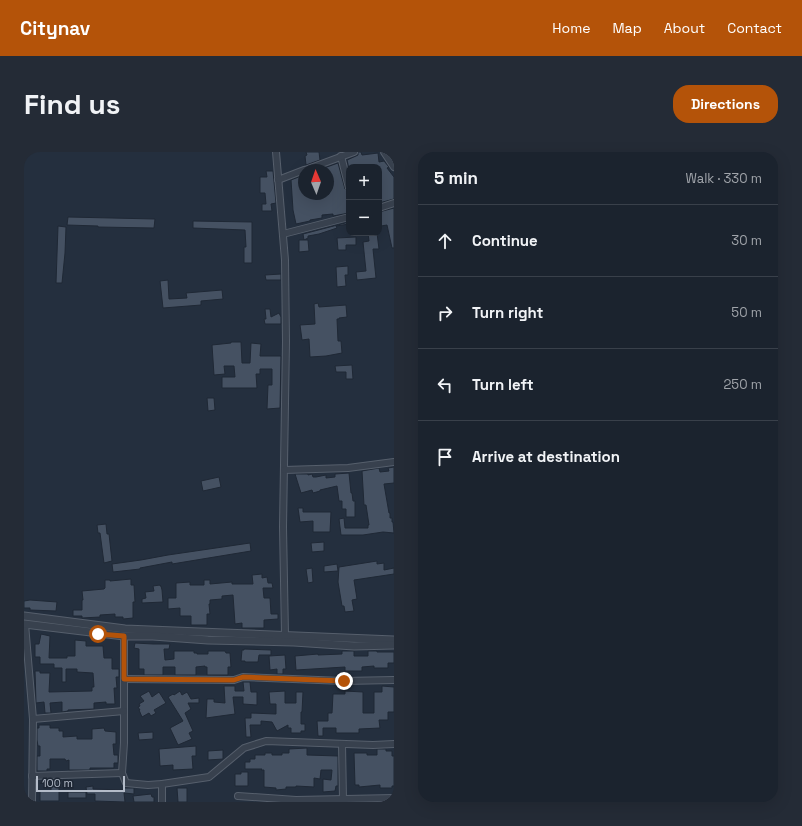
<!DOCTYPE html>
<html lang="en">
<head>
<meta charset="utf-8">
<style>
  body { margin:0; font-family:"Space Grotesk",sans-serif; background:#242b36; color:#f1f3f6 }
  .controls { position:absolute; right:12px; top:12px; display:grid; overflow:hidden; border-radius:8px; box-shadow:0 4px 16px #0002 }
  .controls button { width:36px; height:36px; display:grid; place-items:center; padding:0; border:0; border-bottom:1px solid #39404a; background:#1b232e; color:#f1f3f6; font:20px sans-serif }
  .compass { position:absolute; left:274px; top:12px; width:36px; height:36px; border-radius:50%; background:#1b232e; box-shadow:0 4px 16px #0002; rotate:358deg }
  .scale { position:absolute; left:12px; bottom:10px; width:89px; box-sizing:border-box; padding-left:4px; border:2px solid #b4bcc9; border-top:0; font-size:11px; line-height:14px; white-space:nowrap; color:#b4bcc9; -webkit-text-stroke:3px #1d2633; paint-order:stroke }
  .stop { position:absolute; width:12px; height:12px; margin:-9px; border:3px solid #b45309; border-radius:50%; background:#fff }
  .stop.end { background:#b45309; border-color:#fff; box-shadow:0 1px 4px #0008 }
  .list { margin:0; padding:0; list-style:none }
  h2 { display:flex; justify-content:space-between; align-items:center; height:52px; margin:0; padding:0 16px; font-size:17px }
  h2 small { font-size:13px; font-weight:400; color:#a0a4aa }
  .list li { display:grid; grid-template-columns:26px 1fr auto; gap:12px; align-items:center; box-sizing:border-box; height:72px; padding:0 16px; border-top:1px solid #39404a }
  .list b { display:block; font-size:15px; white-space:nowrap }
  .list em { font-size:13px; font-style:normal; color:#a0a4aa }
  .icon { flex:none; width:22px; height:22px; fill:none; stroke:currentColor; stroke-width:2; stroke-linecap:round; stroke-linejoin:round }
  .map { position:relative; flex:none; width:370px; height:650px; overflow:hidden; border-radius:16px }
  header { display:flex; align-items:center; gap:24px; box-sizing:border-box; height:56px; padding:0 20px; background:#b45309; color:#fff }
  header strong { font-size:19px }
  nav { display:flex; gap:22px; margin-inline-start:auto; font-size:14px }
  .intro { display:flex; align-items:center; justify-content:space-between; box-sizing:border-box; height:96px; padding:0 24px }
  h1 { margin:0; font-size:28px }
  .button { padding:10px 18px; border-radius:16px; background:#b45309; color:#fff; font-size:14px; font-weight:700 }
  main { display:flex; gap:24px; padding:0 24px }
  aside { flex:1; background:#1b232e; border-radius:16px; box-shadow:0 4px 16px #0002 }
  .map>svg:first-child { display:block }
</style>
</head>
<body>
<header>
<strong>Citynav</strong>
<nav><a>Home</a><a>Map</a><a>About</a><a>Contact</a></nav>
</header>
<div class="intro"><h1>Find us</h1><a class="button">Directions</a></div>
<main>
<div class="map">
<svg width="370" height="650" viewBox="0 0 370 650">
  <rect width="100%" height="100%" fill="#242f3e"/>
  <g fill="#455162" stroke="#1f2835">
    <polygon points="282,0 295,0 296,8 282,13 281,4 283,3"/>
    <polygon points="334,0 337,0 338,3 354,1 355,10 360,9 365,15 363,16 370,25 370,47 355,51 355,15 325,15 325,17 323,8 332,4 334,3"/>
    <polygon points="314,11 321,37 324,40 325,61 309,64 309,62 298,63 298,66 286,68 286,69 272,72 269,58 267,28 277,24 280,36 280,42 305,42 304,18 300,18 300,16"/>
    <polygon points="242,19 249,19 252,51 247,52 248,59 238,59 238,52 242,52 241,41 236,41 236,25 243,25"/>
    <polygon points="370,56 370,96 368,96 363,73 357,74 355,69 355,60"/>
    <polygon points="44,65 131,67 130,76 74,75 74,74 43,73"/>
    <polygon points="169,69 228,70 228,111 220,111 220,95 222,95 221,78 169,76"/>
    <polygon points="325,70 325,72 312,74 313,76 295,82 284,84 284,86 280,88 279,82"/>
    <polygon points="34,74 42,75 41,101 38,131 32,131"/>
    <polygon points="344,81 353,81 355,97 349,97 352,126 333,128 332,120 342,119 339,90 345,89"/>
    <polygon points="332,85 332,93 322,93 322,98 314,98 313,86"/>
    <polygon points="275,88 284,88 285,99 275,100"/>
    <polygon points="324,114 324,123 321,123 322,134 313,135 312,115"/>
    <polygon points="257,122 257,128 242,128 241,123"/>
    <polygon points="144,128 145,147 163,146 162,141 198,138 199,147 177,149 177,153 139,156 136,129"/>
    <polygon points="294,151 295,155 322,153 323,165 315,166 315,167 313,167 314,189 317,189 318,201 302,204 286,205 285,187 278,188 276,173 291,172 290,152"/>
    <polygon points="241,157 246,157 247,165 255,161 257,165 257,172 241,172 240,167 242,167"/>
    <polygon points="207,190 217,190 218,211 226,211 227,191 237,192 236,204 257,204 256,256 243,257 244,233 248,233 248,217 236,217 236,222 232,222 233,236 198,236 198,225 211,225 210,214 200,214 201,222 190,223 188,193 207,191"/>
    <polygon points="328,213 329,227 322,227 322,220 312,220 311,214"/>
    <polygon points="183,246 190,246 191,258 184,259"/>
    <polygon points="370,315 370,331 360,332 365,361 366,361 366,366 368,366 368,370 369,370 370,381 359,380 339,383 317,383 315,367 320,366 321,376 344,376 344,373 345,373 342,353 340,353 338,319 355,316 356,320 365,319 364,316"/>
    <polygon points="325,321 327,341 328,341 329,349 331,349 331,365 322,365 322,357 318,357 318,349 315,349 313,334 296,338 296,339 289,341 288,338 277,341 271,322 284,322 284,323 288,322 289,325 292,325 302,323 302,326 311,325 311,322"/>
    <polygon points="195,325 197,335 179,339 177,329"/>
    <polygon points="274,356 279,356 279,360 307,360 306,380 289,380 289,369 276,370"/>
    <polygon points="82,372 83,382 85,382 88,409 80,411 76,381 74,381 73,373"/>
    <polygon points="300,390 300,399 288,400 287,391"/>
    <polygon points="226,391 227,399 148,412 148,410 116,416 116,417 89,420 88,412 117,408 144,403"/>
    <polygon points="353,409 353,412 360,411 360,418 370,416 370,422 330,428 333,447 328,448 330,459 321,460 320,454 318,454 314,430 315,415"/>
    <polygon points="313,412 314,419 300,420 300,414"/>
    <polygon points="288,416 289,430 284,431 282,417"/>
    <polygon points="238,422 238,426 243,425 244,431 248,431 249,436 239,436 240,446 246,446 247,462 254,462 254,467 240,468 240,476 218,476 218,471 211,472 209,443 198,444 198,447 186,448 186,452 185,452 186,462 183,462 183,473 167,473 167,464 156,464 156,456 144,457 144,446 152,446 152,431 166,430 166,433 180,433 180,428 186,428 186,432 208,430 208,432 229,432 228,423"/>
    <polygon points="107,427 107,433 110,433 111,450 109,450 109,466 99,467 99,465 91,465 91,462 76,463 76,465 58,466 58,464 49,464 49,458 58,458 58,448 59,448 58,439 80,437 81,436 81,428 86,428 86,429"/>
    <polygon points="136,433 136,434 137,434 138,438 139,450 118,451 118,447 122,446 121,440 130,439 129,434"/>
    <polygon points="6,448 33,450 32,459 6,458 6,456 0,456 0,449"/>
    <polygon points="17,482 26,484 25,506 43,506 43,504 51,504 51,488 62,489 62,494 79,494 80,506 88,506 88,517 95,517 95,525 92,525 93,536 90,536 91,552 82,552 82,550 70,551 70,557 44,558 44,559 38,560 38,550 26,551 27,561 21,561 20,550 12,551 11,519 16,519 16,521 26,521 25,540 68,539 68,535 70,535 69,521 53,520 53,517 42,517 42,530 38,530 38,516 30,516 30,512 16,512 16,505 11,505 11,492 15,492"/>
    <polygon points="111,491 129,492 146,492 145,497 140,497 141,508 150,507 150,499 170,499 170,501 173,501 173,502 184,502 184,499 201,499 202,501 206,501 207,515 204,515 204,523 183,523 183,515 181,515 181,514 172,515 172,523 151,523 151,515 139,515 139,523 120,523 120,517 115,517 115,497 110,496"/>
    <polygon points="220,497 247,498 247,503 235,503 234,510 221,510 221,509 217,509 218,498 220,498"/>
    <polygon points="318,499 330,499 330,504 344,504 344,499 353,499 353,500 370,500 370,511 364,511 364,516 350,516 350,514 338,515 338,519 321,519 321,515 272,518 271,504 294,502 294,503 318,502"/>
    <polygon points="261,503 262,517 259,517 259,522 253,522 253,517 246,518 245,504"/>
    <polygon points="219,530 226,530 227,540 233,540 233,553 219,552 219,545 209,545 211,562 182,566 183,547 190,547 190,550 201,551 200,534 211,534 211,539 220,539"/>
    <polygon points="358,534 370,535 370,560 364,560 364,568 355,568 356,576 335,577 335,581 312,581 312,576 299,576 299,584 294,584 293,569 304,569 304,561 308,561 309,542 321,542 321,539 339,540 339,561 350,561 350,540 358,540"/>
    <polygon points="125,539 128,545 135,540 142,551 130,558 132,561 127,564 125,561 118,565 115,558 116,558 114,555 116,554 115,552 120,549 116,544"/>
    <polygon points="156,539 158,543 163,540 167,547 175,546 175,551 164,551 167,557 161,561 169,579 165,581 168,587 154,593 146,576 159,569 144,545 149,542 150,543"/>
    <polygon points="261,539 261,551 272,551 272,540 279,540 278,560 277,560 277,572 281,572 281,579 277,579 277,581 267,581 267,576 264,576 264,573 253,579 248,570 237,569 237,573 226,573 227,585 222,585 221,566 227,566 227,561 252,562 252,552 246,552 245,540"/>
    <polygon points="15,573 26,573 26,576 35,576 35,579 39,579 39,585 53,584 53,587 68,587 68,577 80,576 81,579 92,580 92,592 89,592 90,603 94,603 94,611 90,611 90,616 66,616 66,618 45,618 45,608 42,609 41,607 26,607 26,617 23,617 23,619 13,619 13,604 16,604 16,594 14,594 13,588 13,576 15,576"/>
    <polygon points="129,580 129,587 115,588 114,581"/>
    <polygon points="172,594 172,604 168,604 169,617 149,618 149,613 136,614 135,597"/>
    <polygon points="283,596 283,603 314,604 314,634 312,634 311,639 299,640 299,627 307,628 308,618 297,618 296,627 290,626 290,635 272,634 272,635 262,635 262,637 252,638 252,636 240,635 240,618 237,618 238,617 221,617 221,610 226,610 226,607 231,607 231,603 241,603 241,601 248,601 248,603 258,603 258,601 265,601 265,597"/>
    <polygon points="353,597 362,597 362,599 368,599 368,604 370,604 370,634 368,634 368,636 356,636 356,633 335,635 335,633 331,633 330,601 343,601 343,603 353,603"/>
    <polygon points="199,598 199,607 184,608 184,599"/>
    <polygon points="217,620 224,620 224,634 211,634 211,622 217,622"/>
    <polygon points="27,628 38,628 38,635 35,636 35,649 16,649 16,639 27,639"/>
    <polygon points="69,634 69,637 100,638 100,636 110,636 110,642 100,641 101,650 71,649 71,642 63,642 62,635"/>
    <polygon points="153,636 163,636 163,650 154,650"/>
    <rect x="44" y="640" width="18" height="6"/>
    <polygon points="127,642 128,645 130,645 130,650 110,650 109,644"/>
  </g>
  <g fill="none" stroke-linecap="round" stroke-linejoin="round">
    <g stroke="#565f6c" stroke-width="8">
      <g id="minor">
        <polyline points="252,0 261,108 262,190 259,375 261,483"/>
        <polyline points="360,0 370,15"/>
        <polyline points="317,4 325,36"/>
        <polyline points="281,18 330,0"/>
        <polyline points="254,28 280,18"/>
        <polyline points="355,56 370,51"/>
        <polyline points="259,82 325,65"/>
        <polyline points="260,318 324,316 370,310"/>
        <polyline points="1,472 9,567 8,650"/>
        <polyline points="100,484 100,591 98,621 102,631 124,633 138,632 185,625 220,596 242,589 349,593 370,592"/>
        <polyline points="100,527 210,528 219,525 320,529 370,528"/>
        <polyline points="9,567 100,559"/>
        <polyline points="318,592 319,647"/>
        <polyline points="8,624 98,621"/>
        <polyline points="138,632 138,650"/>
        <polyline points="214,644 272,648 370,646"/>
      </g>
    </g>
    <g stroke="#565f6c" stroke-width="9">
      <g id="tertiary">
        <polyline points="0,464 101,477 370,488"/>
        <polyline points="0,472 100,484 129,484 184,488 270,490 330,494 370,493"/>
      </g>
    </g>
    <use href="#minor" stroke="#38414e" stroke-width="6"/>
    <use href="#tertiary" stroke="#38414e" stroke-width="7"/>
  </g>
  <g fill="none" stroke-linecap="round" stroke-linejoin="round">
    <polyline stroke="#b45309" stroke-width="5" points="74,482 100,484 100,527 210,528 219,525 320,529"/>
  </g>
</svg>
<div class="controls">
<button>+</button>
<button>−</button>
</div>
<svg class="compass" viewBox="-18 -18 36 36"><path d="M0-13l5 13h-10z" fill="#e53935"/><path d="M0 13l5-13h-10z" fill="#a0a4aa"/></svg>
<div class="scale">100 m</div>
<div class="stop" style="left:74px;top:482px"></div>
<div class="stop end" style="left:320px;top:529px"></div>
</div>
<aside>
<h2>5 min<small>Walk · 330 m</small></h2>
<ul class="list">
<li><svg class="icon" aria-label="ahead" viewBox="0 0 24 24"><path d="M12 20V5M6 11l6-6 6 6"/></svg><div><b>Continue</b></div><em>30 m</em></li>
<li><svg class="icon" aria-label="right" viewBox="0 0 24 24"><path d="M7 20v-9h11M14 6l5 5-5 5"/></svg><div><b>Turn right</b></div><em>50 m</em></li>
<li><svg class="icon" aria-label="left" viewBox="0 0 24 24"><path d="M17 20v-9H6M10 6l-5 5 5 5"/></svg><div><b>Turn left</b></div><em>250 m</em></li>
<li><svg class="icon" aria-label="arrive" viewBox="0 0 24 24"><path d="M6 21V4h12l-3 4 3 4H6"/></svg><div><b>Arrive at destination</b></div></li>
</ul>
</aside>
</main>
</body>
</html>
